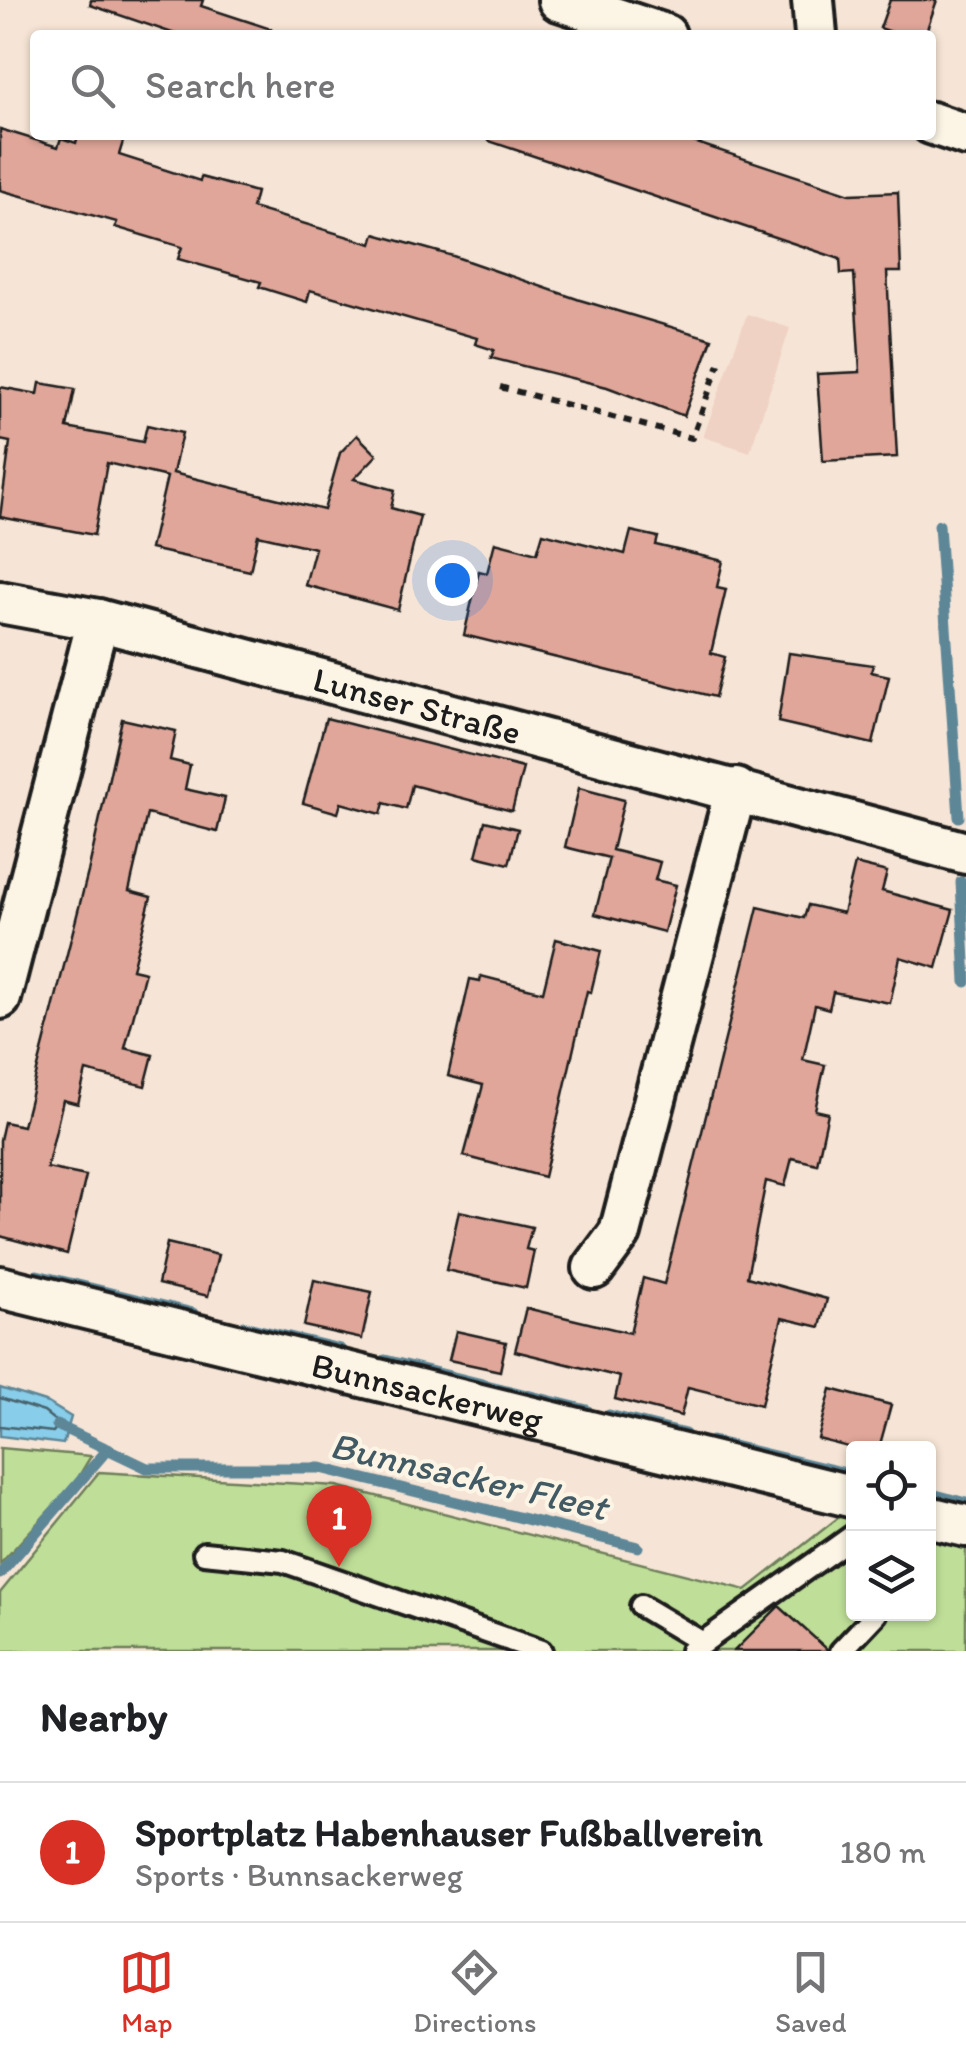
<!DOCTYPE html>
<html lang="en">
<head>
<meta charset="utf-8">
<style>
  body { margin:0; font-family:Itim,sans-serif; background:#f2f2f2; color:#202124 }
  .controls { position:absolute; right:30px; bottom:30px; display:grid; overflow:hidden; border-radius:10px; box-shadow:0 2px 8px #0004 }
  .controls button { width:90px; height:90px; display:grid; place-items:center; padding:0; border:0; border-bottom:2px solid #e0e0e0; background:#fff; color:#202124; font:50px sans-serif }
  .you { position:absolute; left:452px; top:580px; width:35px; height:35px; margin:-25px; border:8px solid #fff; border-radius:50%; background:#1a73e8; box-shadow:0 0 0 15px #1a73e833 }
  .badge { display:grid; place-items:center; width:65px; height:65px; border-radius:50%; background:#d93025; color:#fff; font-size:32px; font-weight:700 }
  .pin { position:absolute; translate:-50% -82px; filter:drop-shadow(0 2px 5px #0008) }
  .pin::after { content:''; position:absolute; top:52px; width:35px; height:30px; background:inherit; clip-path:polygon(0 0,100% 0,50% 100%) }
  .list { margin:0; padding:0; list-style:none }
  h2 { display:flex; justify-content:space-between; align-items:center; height:130px; margin:0; padding:0 40px; font-size:42px }
  h2 small { font-size:32px; font-weight:400; color:#757577 }
  .list li { display:grid; grid-template-columns:65px 1fr auto; gap:30px; align-items:center; box-sizing:border-box; height:140px; padding:0 40px; border-top:2px solid #e0e0e0 }
  .list b { display:block; font-size:38px; white-space:nowrap }
  .list p { margin:0; font-size:32px; white-space:nowrap; color:#757577 }
  .list em { font-size:32px; font-style:normal; color:#757577 }
  .icon { flex:none; width:55px; height:55px; fill:none; stroke:currentColor; stroke-width:2; stroke-linecap:round; stroke-linejoin:round }
  .map { position:relative; flex:none; width:966px; height:1651px; overflow:hidden }
  .search { position:absolute; background:#fff; box-shadow:0 2px 8px #0004; left:30px; right:30px; top:30px; height:110px; display:flex; align-items:center; gap:25px; box-sizing:border-box; padding:0 35px; border-radius:10px; color:#757577; font-size:38px }
  .sheet { height:270px; background:#fff }
  nav { display:flex; justify-content:space-around; align-items:center; box-sizing:border-box; height:140px; border-top:2px solid #e0e0e0; background:#fff; font-size:28px; color:#757577 }
  nav a { display:grid; justify-items:center; gap:5px }
  nav .on { color:#d93025 }
  .map>svg:first-child { display:block }
</style>
</head>
<body>
<div class="map">
<svg width="966" height="1651" viewBox="0 0 966 1651">
  <rect width="100%" height="100%" fill="#f6e5d6"/>
  <filter id="ink" filterUnits="userSpaceOnUse"><feTurbulence type="fractalNoise" baseFrequency=".01" numOctaves="2"/><feDisplacementMap in="SourceGraphic" scale="20" xChannelSelector="R" yChannelSelector="G"/><feConvolveMatrix kernelMatrix="1 2 1 2 8 2 1 2 1" color-interpolation-filters="sRGB"/></filter>
  <g filter="url(#ink)">
    <polygon fill="#efd2c4" points="747,314 790,328 750,452 703,437"/>
    <g fill="#bfdf98" stroke="#6e7e5a" stroke-width="2.5">
      <polygon points="0,1448 91,1456 76,1481 0,1564"/>
      <polygon points="99,1472 337,1486 746,1590 843,1514 853,1517 854,1614 928,1614 929,1536 966,1545 966,1651 0,1651 0,1593"/>
    </g>
    <polygon fill="#88cde9" stroke="#5d8697" stroke-width="2.5" points="0,1388 48,1403 71,1417 63,1444 0,1436"/>
    <g fill="none" stroke-linecap="round" stroke-linejoin="round">
      <polyline stroke="#47636e" stroke-width="2.5" points="0,1398 44,1412 59,1424 53,1432 0,1426"/>
      <g stroke="#5d8697" stroke-width="11">
        <polyline points="939,525 959,817"/>
        <polyline points="961,882 966,982"/>
        <polyline points="37,1275 193,1313"/>
        <polyline points="243,1326 340,1349"/>
        <polyline points="385,1360 587,1410"/>
        <polyline points="609,1415 685,1434"/>
        <polyline points="57,1425 147,1468 321,1468 638,1547"/>
        <polyline points="712,1441 854,1475"/>
        <polyline points="928,1493 966,1503"/>
        <polyline points="0,1574 108,1449"/>
      </g>
    </g>
    <g fill="#dfa699" stroke="#1c1c1c" stroke-width="2.5">
      <polygon points="91,0 203,0 201,6 271,29 270,35 178,35 90,5"/>
      <polygon points="890,0 937,0 925,35 900,35 880,28"/>
      <polygon points="0,129 58,147 61,138 76,143 78,135 125,135 119,155 200,181 201,177 256,192 252,208 372,244 375,234 453,256 580,300 712,339 684,416 607,387 491,358 494,350 475,344 477,338 310,290 307,302 259,287 261,282 178,259 182,247 115,227 117,222 0,190"/>
      <polygon points="490,135 673,135 850,194 898,192 901,272 887,272 897,457 823,461 817,374 860,372 854,273 841,274 840,259 489,141"/>
      <polygon points="40,383 75,389 67,428 143,442 147,425 182,433 173,473 324,510 340,453 357,435 377,455 354,479 395,490 391,508 420,516 398,610 305,585 315,548 258,535 250,571 150,549 167,477 107,463 94,535 0,517 10,442 0,440 0,387 38,394"/>
      <polygon points="631,531 658,537 656,545 723,561 717,587 726,589 711,653 725,657 715,697 464,635 479,571 487,573 495,542 537,553 543,533 625,554"/>
      <polygon points="789,653 873,665 871,672 889,676 873,744 778,722"/>
      <polygon points="326,718 523,768 512,811 412,785 406,809 384,803 381,814 341,803 338,813 303,803"/>
      <polygon points="122,719 176,731 170,760 190,765 185,789 225,798 217,832 147,814 129,891 151,897 132,969 145,972 125,1048 153,1055 145,1086 86,1071 78,1104 63,1100 47,1168 86,1176 67,1254 0,1236 0,1140 4,1122 23,1126 88,872"/>
      <polygon points="579,788 624,800 612,850 660,862 655,880 676,885 664,932 595,914 609,858 565,847"/>
      <polygon points="485,821 518,829 509,864 476,856"/>
      <polygon points="855,864 887,872 882,891 953,910 937,968 900,957 890,1003 833,992 829,1009 815,1005 803,1060 825,1065 815,1110 828,1113 817,1164 792,1158 785,1186 766,1181 747,1277 827,1299 820,1327 782,1318 761,1405 688,1387 681,1416 615,1399 620,1377 515,1351 526,1308 630,1333 643,1278 664,1284 758,907 804,918 808,905 843,913"/>
      <polygon points="556,939 601,951 591,992 587,991 544,1177 464,1156 483,1085 448,1076 470,979 480,981 481,976 543,992"/>
      <polygon points="459,1211 532,1227 526,1249 534,1251 526,1288 446,1270"/>
      <polygon points="167,1243 218,1255 208,1296 158,1284"/>
      <polygon points="314,1280 372,1292 362,1339 304,1326"/>
      <polygon points="456,1331 506,1342 500,1371 449,1360"/>
      <polygon points="831,1389 891,1405 879,1448 852,1448 818,1439"/>
      <polygon points="779,1606 828,1650 828,1651 734,1651"/>
    </g>
    <g fill="none" stroke-linecap="round" stroke-linejoin="round">
      <g stroke="#1c1c1c" stroke-width="28">
        <g id="service">
          <polyline points="204,1553 283,1561 541,1651"/>
          <polyline points="641,1606 703,1643"/>
          <polyline points="691,1651 854,1535"/>
          <polyline points="841,1651 876,1614"/>
        </g>
      </g>
      <g stroke="#1c1c1c" stroke-width="48">
        <g id="minor">
          <polyline points="559,0 665,35"/>
          <polyline points="813,0 816,35"/>
          <polyline points="931,123 966,135"/>
          <path id="s1" d="M0 602 98 620 966 853"/>
          <polyline points="0,998 98,620"/>
          <polyline points="594,1268 620,1233 736,789"/>
          <path id="s2" d="M0 1287 854 1497"/>
          <polyline points="928,1517 966,1526"/>
        </g>
      </g>
      <polyline stroke="#1c1c1c" stroke-width="6" stroke-dasharray="8 8" stroke-linecap="butt" points="500,387 692,438 719,364"/>
      <use href="#service" stroke="#fcf5e5" stroke-width="20"/>
      <use href="#minor" stroke="#fcf5e5" stroke-width="40"/>
    </g>
  </g>
  <g text-anchor="middle" stroke-width="8" stroke-linejoin="round" paint-order="stroke">
    <g font-size="35" fill="#1c1c1c" stroke="#fcf5e5">
      <text dy="12" stroke="none"><textPath href="#s1" startOffset="430">Lunser Straße</textPath></text>
      <text dy="12" stroke="none"><textPath href="#s2" startOffset="440">Bunnsackerweg</textPath></text>
    </g>
    <g font-size="38" font-style="italic" fill="#425a64" stroke="#fcf5e5">
      <text transform="translate(469 1476) rotate(13)" y="13">Bunnsacker Fleet</text>
    </g>
  </g>
</svg>
<div class="controls">
<button><svg class="icon" aria-label="locate" viewBox="0 0 24 24"><circle cx="12" cy="12" r="6"/><path d="M12 2v4M12 18v4M2 12h4M18 12h4"/></svg></button>
<button><svg class="icon" aria-label="layers" viewBox="0 0 24 24"><path d="M12 4l9 5-9 5-9-5zM3 14l9 5 9-5"/></svg></button>
</div>
<div class="you"></div>
<div class="pin badge" style="left:339px;top:1567px">1</div>
<div class="search"><svg class="icon" aria-label="search" viewBox="0 0 24 24"><circle cx="10" cy="10" r="6"/><path d="M15 15l6 6"/></svg>Search here</div>
</div>
<section class="sheet">
<h2>Nearby<small></small></h2>
<ul class="list">
<li><span class="badge">1</span><div><b>Sportplatz Habenhauser Fußballverein</b><p>Sports · Bunnsackerweg</p></div><em>180 m</em></li>
</ul>
</section>
<nav>
<a class="on"><svg class="icon" aria-label="map" viewBox="0 0 24 24"><path d="M3 6l6-2 6 2 6-2v14l-6 2-6-2-6 2zM9 4v14M15 6v14"/></svg>Map</a>
<a><svg class="icon" aria-label="directions" viewBox="0 0 24 24"><path d="M12 3l9 9-9 9-9-9zM9 14v-3h6M13 9l2 2-2 2"/></svg>Directions</a>
<a><svg class="icon" aria-label="saved" viewBox="0 0 24 24"><path d="M7 4h10v16l-5-4-5 4z"/></svg>Saved</a>
</nav>
</body>
</html>
